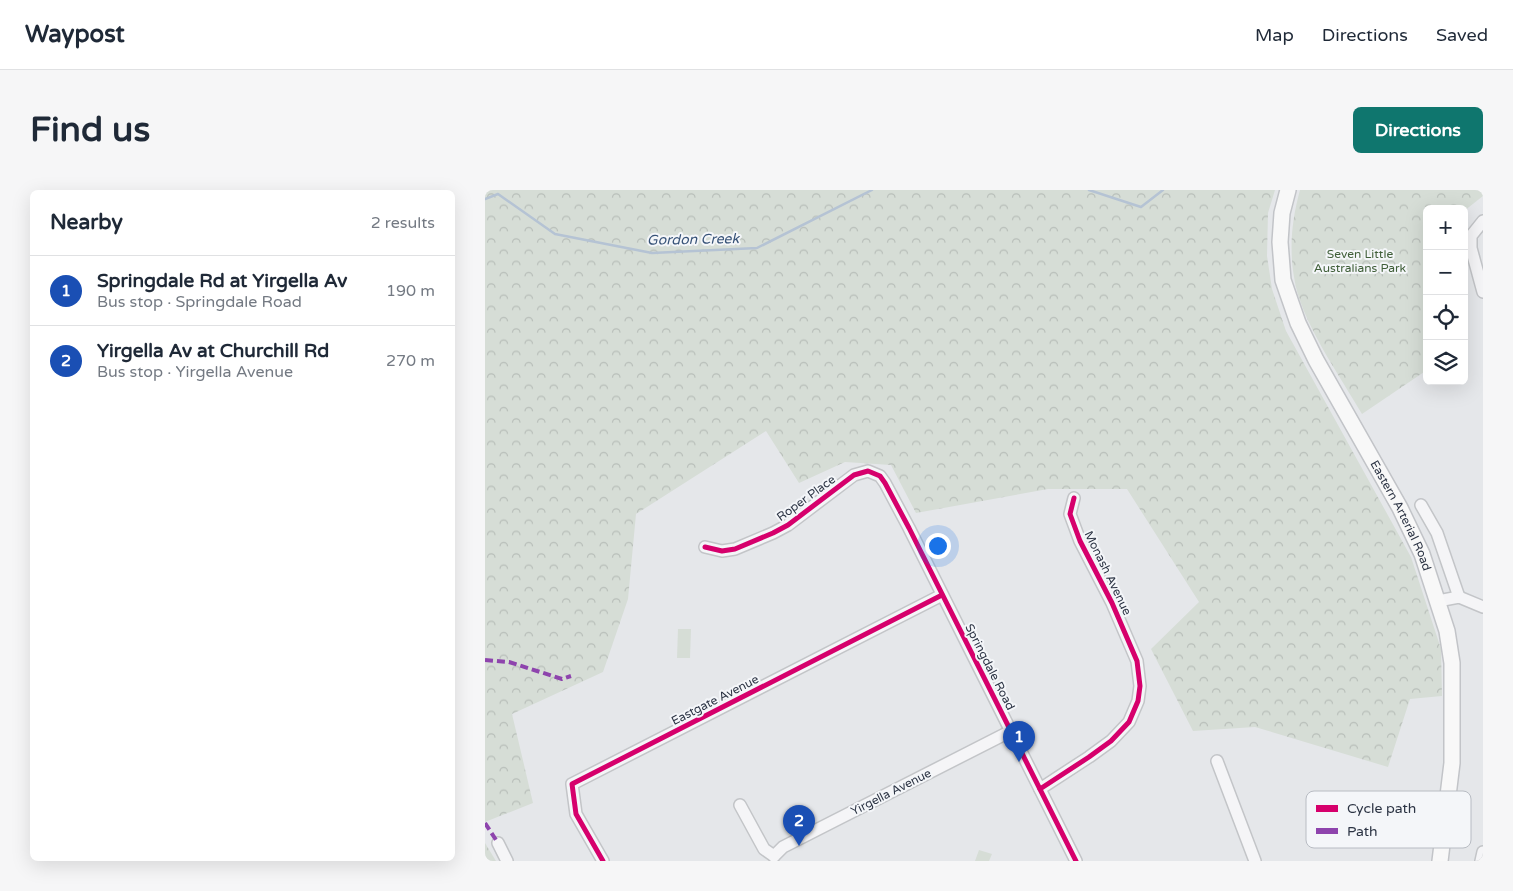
<!DOCTYPE html>
<html lang="en">
<head>
<meta charset="utf-8">
<style>
  body { margin:0; font-family:"Varela Round",sans-serif; background:#f6f6f7; color:#1f2937 }
  .controls { position:absolute; right:15px; top:15px; display:grid; overflow:hidden; border-radius:8px; box-shadow:0 5px 20px #0002 }
  .controls button { width:45px; height:45px; display:grid; place-items:center; padding:0; border:0; border-bottom:1px solid #e0e1e3; background:#fff; color:#1f2937; font:25px sans-serif }
  .you { position:absolute; left:452px; top:355px; width:18px; height:18px; margin:-12px; border:4px solid #fff; border-radius:50%; background:#1a73e8; box-shadow:0 0 0 8px #1a73e833 }
  .badge { display:grid; place-items:center; width:32px; height:32px; border-radius:50%; background:#0f766e; color:#fff; font-size:16px; font-weight:700 }
  .pin { position:absolute; translate:-50% -41px; filter:drop-shadow(0 1px 2px #0008) }
  .pin::after { content:''; position:absolute; top:26px; width:18px; height:15px; background:inherit; clip-path:polygon(0 0,100% 0,50% 100%) }
  .list { margin:0; padding:0; list-style:none }
  h2 { display:flex; justify-content:space-between; align-items:center; height:65px; margin:0; padding:0 20px; font-size:21px }
  h2 small { font-size:16px; font-weight:400; color:#747a83 }
  .list li { display:grid; grid-template-columns:32px 1fr auto; gap:15px; align-items:center; box-sizing:border-box; height:70px; padding:0 20px; border-top:1px solid #e0e1e3 }
  .list b { display:block; font-size:19px; white-space:nowrap }
  .list p { margin:0; font-size:16px; white-space:nowrap; color:#747a83 }
  .list em { font-size:16px; font-style:normal; color:#747a83 }
  .icon { flex:none; width:28px; height:28px; fill:none; stroke:currentColor; stroke-width:2; stroke-linecap:round; stroke-linejoin:round }
  .map { position:relative; flex:none; width:998px; height:671px; overflow:hidden; border-radius:8px }
  header { display:flex; align-items:center; gap:30px; box-sizing:border-box; height:70px; padding:0 25px; background:#fff; border-bottom:1px solid #e0e1e3 }
  header strong { font-size:24px }
  nav { display:flex; gap:28px; margin-inline-start:auto; font-size:18px }
  .intro { display:flex; align-items:center; justify-content:space-between; box-sizing:border-box; height:120px; padding:0 30px }
  h1 { margin:0; font-size:35px }
  .button { padding:12px 22px; border-radius:8px; background:#0f766e; color:#fff; font-size:18px; font-weight:700 }
  main { display:flex; gap:30px; padding:0 30px }
  aside { flex:1; background:#fff; border-radius:8px; box-shadow:0 5px 20px #0002 }
  .map>svg:first-child { display:block }
</style>
</head>
<body>
<header>
<strong>Waypost</strong>
<nav><a>Map</a><a>Directions</a><a>Saved</a></nav>
</header>
<div class="intro"><h1>Find us</h1><a class="button">Directions</a></div>
<main>
<aside>
<h2>Nearby<small>2 results</small></h2>
<ul class="list">
<li><span class="badge" style="background:#1a4fb4">1</span><div><b>Springdale Rd at Yirgella Av</b><p>Bus stop · Springdale Road</p></div><em>190 m</em></li>
<li><span class="badge" style="background:#1a4fb4">2</span><div><b>Yirgella Av at Churchill Rd</b><p>Bus stop · Yirgella Avenue</p></div><em>270 m</em></li>
</ul>
</aside>
<div class="map">
<svg width="998" height="671" viewBox="0 0 998 671">
  <defs>
    <pattern id="forest-crowns" width="20" height="18" patternUnits="userSpaceOnUse" patternTransform="scale(1.25)"><rect width="20" height="18" fill="#d6ddd6"/><path d="M2 6a3 3 0 1 1 6 0M12 15a3 3 0 1 1 6 0" fill="none" stroke="#b8beb9"/></pattern>
  </defs>
  <rect width="100%" height="100%" fill="#e5e7ea"/>
  <g fill="url(#forest-crowns)">
    <polygon points="0,0 790,0 783,23 782,66 787,99 801,141 926,367 956,459 957,506 925,509 903,577 770,537 708,541 666,459 714,412 642,299 563,299 431,323 406,275 360,272 314,293 281,241 151,324 143,409 118,482 27,524 48,613 0,632"/>
    <path d="M815 0H998V6L979 21V19H942V180L877 224C855 186 815 130 809 87 804 57 807 29 815 0Z"/>
    <polygon points="0,653 11,671 0,671"/>
  </g>
  <g fill="#d6ddd6">
    <polygon points="193,439 206,439 205,468 192,468"/>
    <polygon points="494,660 507,664 504,671 490,671"/>
  </g>
  <g fill="none" stroke-linecap="round" stroke-linejoin="round">
    <g stroke="#b5c3d4" stroke-width="2.5">
      <polyline points="604,0 656,17 678,0"/>
      <polyline points="0,9 13,4 70,44 167,63 272,58 387,0"/>
    </g>
    <g stroke="#c3c5c8" stroke-width="14">
      <g id="minor">
        <polyline points="998,31 986,46 986,58 998,102"/>
        <polyline points="936,315 952,343 974,407"/>
        <polyline points="220,357 237,361 250,359 288,343 303,335 369,285 383,281 395,286 400,293 424,338 591,671"/>
        <polyline points="953,411 974,407 998,417"/>
        <polyline points="732,571 770,671"/>
        <polyline points="555,599 604,567 626,551 644,532 653,511 655,496 652,471 627,413 595,351 585,324 589,308"/>
        <polyline points="255,615 279,659 289,666"/>
        <polyline points="13,653 22,671"/>
        <polyline points="289,666 298,657 526,541"/>
        <polyline points="118,671 91,624 87,594 457,405"/>
        <polyline points="996,671 998,662"/>
      </g>
    </g>
    <g stroke="#c2c4c8" stroke-width="18">
      <g id="major">
        <path id="s1" d="M803 0 797 23 795 52 798 90 813 133 831 170 915 318 937 364 962 441 967 473V573L955 671"/>
      </g>
    </g>
    <use href="#minor" stroke="#f5f5f7" stroke-width="11"/>
    <use href="#major" stroke="#f8f8f8" stroke-width="15"/>
    <g stroke="#8e44ad" stroke-width="4" stroke-dasharray="8 4" stroke-linecap="butt">
      <polyline points="0,470 24,472 77,489 86,486"/>
      <polyline points="0,633 13,653"/>
    </g>
    <g stroke="#f4f6f9" stroke-width="8">
      <g id="cycleway">
        <polyline points="220,357 237,361 250,359 288,343 303,335 369,285 383,281 395,286 400,293 424,338 591,671"/>
        <polyline points="555,599 604,567 626,551 644,532 653,511 655,496 652,471 627,413 595,351 585,324 589,308"/>
        <polyline points="118,671 91,624 87,594 457,405"/>
      </g>
    </g>
    <use href="#cycleway" stroke="#d6006c" stroke-width="5"/>
  </g>
  <g text-anchor="middle" stroke-width="4" stroke-linejoin="round" paint-order="stroke">
    <g font-size="12" fill="#405f39" stroke="#f4f6f9">
      <text x="875" y="68">Seven Little<tspan x="875" dy="14">Australians Park</tspan></text>
    </g>
    <g font-size="12" fill="#2c3444" stroke="#f4f6f9">
      <text transform="translate(321 308) rotate(-36)" y="4">Roper Place</text>
      <text dy="4" stroke="none"><textPath href="#s1" startOffset="355">Eastern Arterial Road</textPath></text>
      <text transform="translate(623 383) rotate(64)" y="4">Monash Avenue</text>
      <text transform="translate(505 477) rotate(63)" y="4">Springdale Road</text>
      <text transform="translate(230 510) rotate(-27)" y="4">Eastgate Avenue</text>
      <text transform="translate(406 602) rotate(-27)" y="4">Yirgella Avenue</text>
    </g>
    <g font-size="14" font-style="italic" fill="#365277" stroke="#f4f6f9">
      <text transform="translate(208 49) rotate(-1)" y="5">Gordon Creek</text>
    </g>
  </g>
  <rect x="821" y="601" width="165" height="57" rx="8" fill="#f4f6f9" stroke="#b8bcc3" stroke-width="1"/>
  <rect x="831" y="615" width="22" height="7" fill="#d6006c"/>
  <rect x="831" y="638" width="22" height="6" fill="#8e44ad"/>
  <g font-size="14" fill="#2c3444">
    <text x="862" y="623">Cycle path</text>
    <text x="862" y="646">Path</text>
  </g>
</svg>
<div class="controls">
<button>+</button>
<button>−</button>
<button><svg class="icon" aria-label="locate" viewBox="0 0 24 24"><circle cx="12" cy="12" r="6"/><path d="M12 2v4M12 18v4M2 12h4M18 12h4"/></svg></button>
<button><svg class="icon" aria-label="layers" viewBox="0 0 24 24"><path d="M12 4l9 5-9 5-9-5zM3 14l9 5 9-5"/></svg></button>
</div>
<div class="you"></div>
<div class="pin badge" style="left:534px;top:572px;background:#1a4fb4">1</div>
<div class="pin badge" style="left:314px;top:656px;background:#1a4fb4">2</div>
</div>
</main>
</body>
</html>
